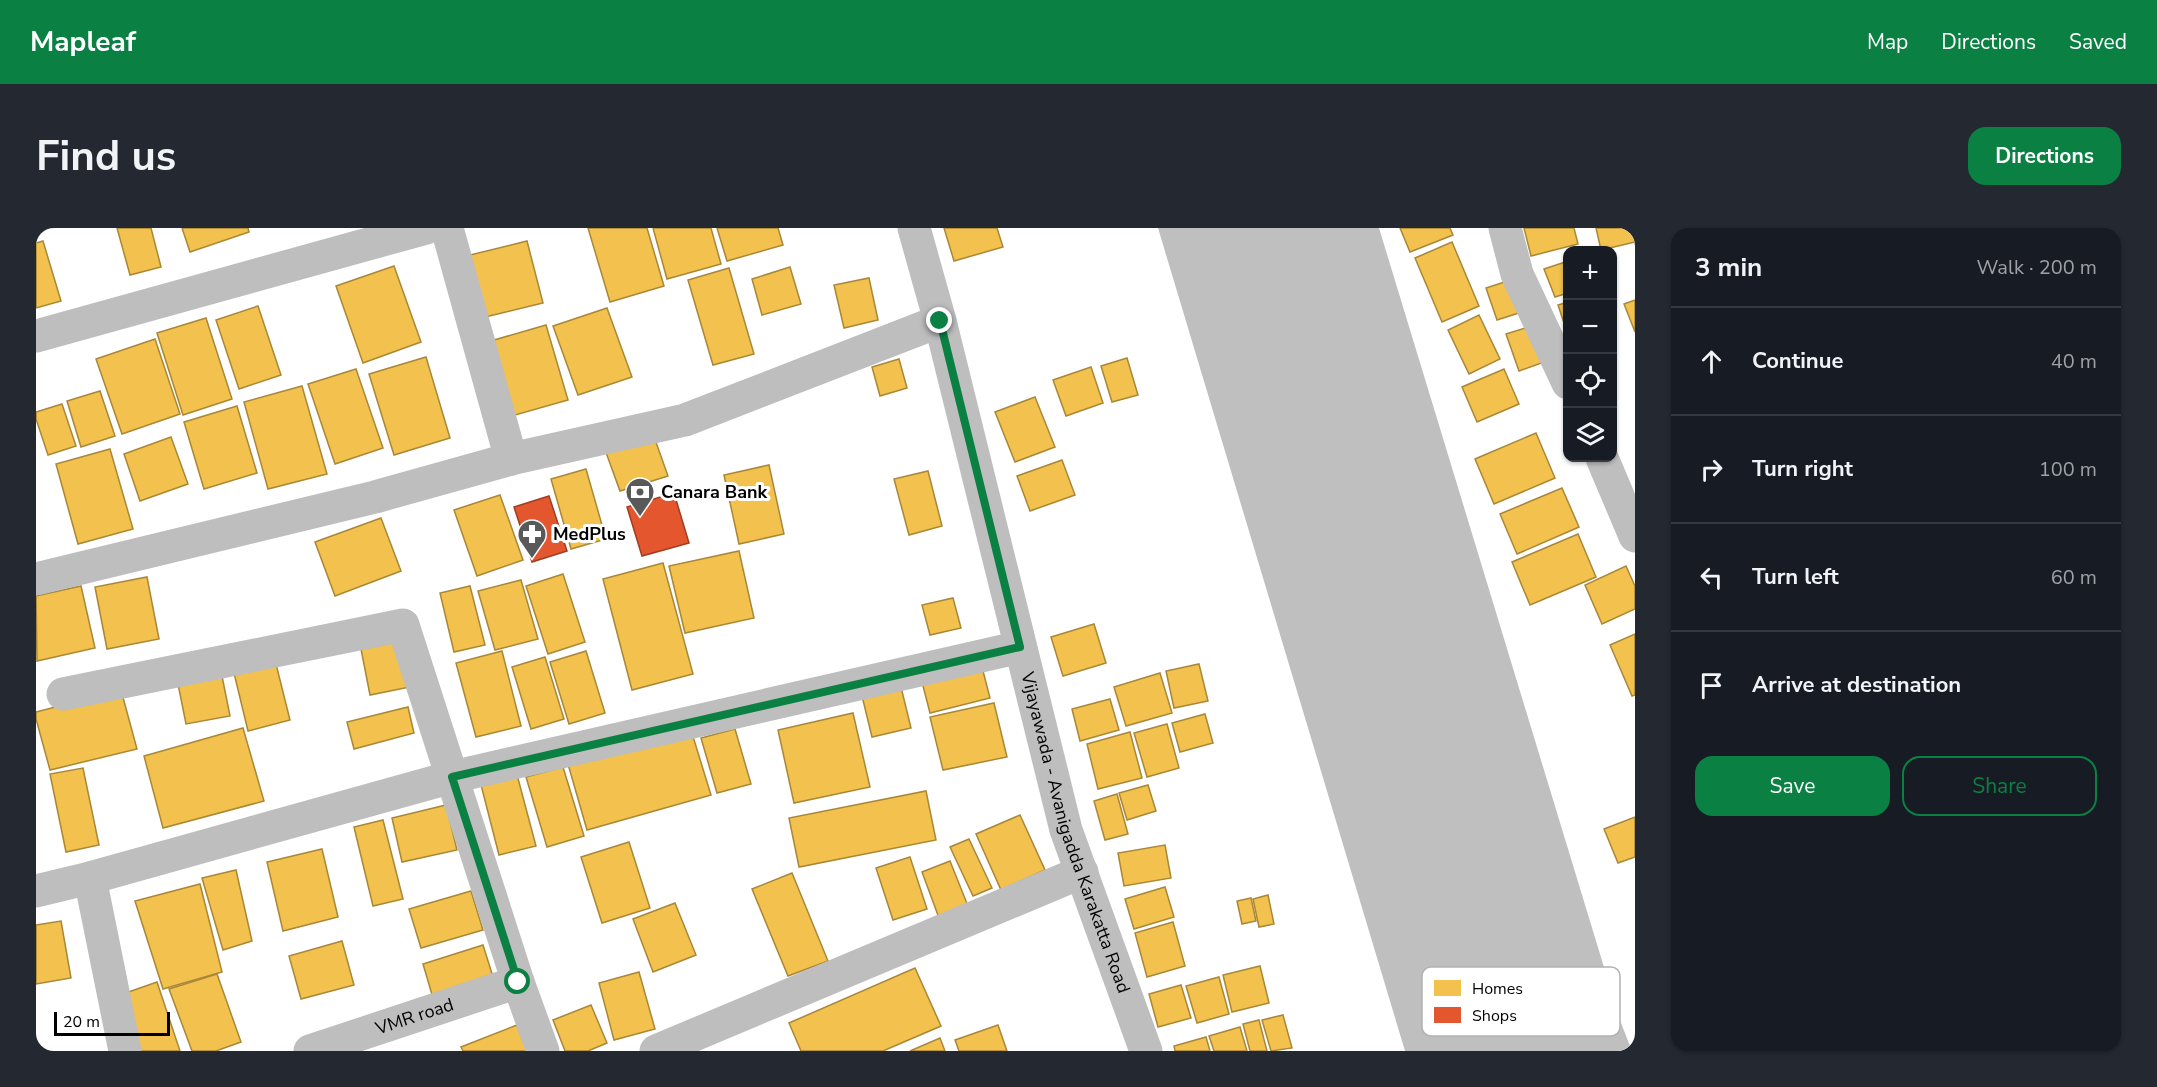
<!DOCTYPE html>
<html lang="en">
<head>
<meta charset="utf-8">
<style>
  body { margin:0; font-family:"Nunito Sans",sans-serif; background:#242831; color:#f1f3f6 }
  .controls { position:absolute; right:18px; top:18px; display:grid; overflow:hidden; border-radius:12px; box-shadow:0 2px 4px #0004 }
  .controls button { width:54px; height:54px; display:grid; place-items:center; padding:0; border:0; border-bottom:2px solid #363941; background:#171b24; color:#f1f3f6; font:30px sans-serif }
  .scale { position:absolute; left:18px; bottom:15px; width:116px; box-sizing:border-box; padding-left:6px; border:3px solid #000; border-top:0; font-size:16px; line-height:21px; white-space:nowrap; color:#000; -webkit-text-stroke:4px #fff; paint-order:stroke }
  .stop { position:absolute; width:18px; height:18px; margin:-14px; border:4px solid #0b8043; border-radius:50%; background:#fff }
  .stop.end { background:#0b8043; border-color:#fff; box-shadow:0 2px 6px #0008 }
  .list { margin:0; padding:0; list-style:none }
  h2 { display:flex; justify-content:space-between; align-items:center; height:78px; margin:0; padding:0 24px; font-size:26px }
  h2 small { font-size:20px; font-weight:400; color:#9ea1a6 }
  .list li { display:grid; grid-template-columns:39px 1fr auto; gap:18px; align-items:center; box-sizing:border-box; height:108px; padding:0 24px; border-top:2px solid #363941 }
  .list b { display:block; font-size:22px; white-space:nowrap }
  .list em { font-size:20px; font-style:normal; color:#9ea1a6 }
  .actions { display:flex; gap:12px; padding:18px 24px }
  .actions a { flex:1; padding:14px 0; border:2px solid #0b8043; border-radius:18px; text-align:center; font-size:21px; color:#0b8043 }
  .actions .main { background:#0b8043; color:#fff }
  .icon { flex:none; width:33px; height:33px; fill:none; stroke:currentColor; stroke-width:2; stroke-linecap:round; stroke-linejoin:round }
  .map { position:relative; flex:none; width:1599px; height:823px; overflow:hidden; border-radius:18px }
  header { display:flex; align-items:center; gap:36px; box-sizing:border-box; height:84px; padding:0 30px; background:#0b8043; color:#fff }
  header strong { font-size:28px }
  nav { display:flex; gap:33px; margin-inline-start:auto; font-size:21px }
  .intro { display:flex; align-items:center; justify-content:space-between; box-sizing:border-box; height:144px; padding:0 36px }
  h1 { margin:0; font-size:42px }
  .button { padding:15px 27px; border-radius:18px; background:#0b8043; color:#fff; font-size:21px; font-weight:700 }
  main { display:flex; gap:36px; padding:0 36px }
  aside { flex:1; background:#171b24; border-radius:18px; box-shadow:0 2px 4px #0004 }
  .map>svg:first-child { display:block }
</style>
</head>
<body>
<header>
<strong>Mapleaf</strong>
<nav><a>Map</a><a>Directions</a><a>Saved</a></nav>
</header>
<div class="intro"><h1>Find us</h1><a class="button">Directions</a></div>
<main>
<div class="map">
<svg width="1599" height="823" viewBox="0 0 1599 823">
  <rect width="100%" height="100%" fill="#fff"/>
  <polygon fill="#bfbfbf" points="1122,0 1343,0 1585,795 1596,823 1369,823"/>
  <g fill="#f2c14e" stroke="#a98737" stroke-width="1.5">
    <polygon points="81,0 115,0 125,39 94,47"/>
    <polygon points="146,0 212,0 213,4 154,24"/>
    <polygon points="552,0 611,0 628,58 574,74"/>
    <polygon points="617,0 675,0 685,36 631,51"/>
    <polygon points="681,0 742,0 747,17 691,33"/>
    <polygon points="908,0 961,0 967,19 918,33"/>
    <polygon points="1364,0 1414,0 1417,7 1374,24"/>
    <polygon points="1488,0 1538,0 1542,16 1495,28"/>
    <polygon points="1560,0 1599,0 1599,14 1565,22"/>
    <polygon points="7,13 25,73 0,80 0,15"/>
    <polygon points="491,13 507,75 449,89 434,27"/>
    <polygon points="1416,14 1443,78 1406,94 1379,30"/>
    <polygon points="1532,33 1532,65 1519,69 1508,41"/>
    <polygon points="358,38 385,114 327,135 300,58"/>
    <polygon points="754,39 765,76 726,87 716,51"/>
    <polygon points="693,40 718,126 677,137 652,52"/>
    <polygon points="833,50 842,92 808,100 798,57"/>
    <polygon points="1481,50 1492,82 1461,92 1450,60"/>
    <polygon points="1599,72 1599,104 1588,76"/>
    <polygon points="1532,74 1532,107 1522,77"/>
    <polygon points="222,78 245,147 203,161 180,92"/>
    <polygon points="571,80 596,149 542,167 517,98"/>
    <polygon points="1443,87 1464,131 1433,146 1412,102"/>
    <polygon points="170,90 196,171 147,187 121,105"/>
    <polygon points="510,97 532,172 472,189 451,114"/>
    <polygon points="1499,97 1511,133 1483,143 1470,106"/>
    <polygon points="119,111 144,186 86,206 60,131"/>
    <polygon points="390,129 414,210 358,227 333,146"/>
    <polygon points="1091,130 1102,167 1076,174 1065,138"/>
    <polygon points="863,131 871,160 844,168 836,139"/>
    <polygon points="1055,139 1067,175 1030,188 1017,152"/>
    <polygon points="320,141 347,220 299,236 272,156"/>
    <polygon points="1468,141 1483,176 1441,194 1426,159"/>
    <polygon points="266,158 291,246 232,261 208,174"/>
    <polygon points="64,163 79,208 45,219 31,173"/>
    <polygon points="999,169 1019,219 979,234 959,184"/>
    <polygon points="26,176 40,218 12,227 0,191 0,184"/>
    <polygon points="201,178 221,245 168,261 148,194"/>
    <polygon points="616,203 632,248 584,263 568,219"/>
    <polygon points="1500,205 1519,250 1458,276 1439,231"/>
    <polygon points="135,209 152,256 104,273 88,226"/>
    <polygon points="74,221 97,301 42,316 20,236"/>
    <polygon points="1026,232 1039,267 994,283 981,248"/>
    <polygon points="733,237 748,306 703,316 688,247"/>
    <polygon points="550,241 570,311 535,321 515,251"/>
    <polygon points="892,243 906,298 873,307 858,251"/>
    <polygon points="1526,260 1543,299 1481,326 1464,286"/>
    <polygon points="464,267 487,332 441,348 418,282"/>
    <polygon points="345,290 365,343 299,368 279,314"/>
    <polygon points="1542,306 1560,349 1494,377 1476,334"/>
    <polygon points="703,323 718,390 649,405 633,338"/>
    <polygon points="627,335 657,446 596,462 567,351"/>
    <polygon points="1590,338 1599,358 1599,381 1566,396 1549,357"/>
    <polygon points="527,346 549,414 512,426 490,358"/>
    <polygon points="111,349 123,411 71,421 59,359"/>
    <polygon points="485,352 502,411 459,422 442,363"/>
    <polygon points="45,358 59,420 1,433 0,368"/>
    <polygon points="434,358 449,417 418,424 404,365"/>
    <polygon points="917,370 925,400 894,407 886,377"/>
    <polygon points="1058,396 1070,435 1027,448 1015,409"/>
    <polygon points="1599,406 1599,467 1596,468 1574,417"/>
    <polygon points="365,413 374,459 334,467 325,421"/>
    <polygon points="466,423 485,498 440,509 420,435"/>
    <polygon points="550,423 569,485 533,496 514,434"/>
    <polygon points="509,429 528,491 495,501 476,439"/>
    <polygon points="240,436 254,492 212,503 198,445"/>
    <polygon points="1163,436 1172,473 1138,480 1130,443"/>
    <polygon points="946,439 954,470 894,485 886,454"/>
    <polygon points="185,443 194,488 150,496 141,451"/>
    <polygon points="1124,445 1136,485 1090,498 1078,459"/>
    <polygon points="865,459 875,500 836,509 826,468"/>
    <polygon points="85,462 101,521 14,542 0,491 0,484"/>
    <polygon points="1074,471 1083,502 1044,513 1036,481"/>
    <polygon points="958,475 971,529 907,542 894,489"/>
    <polygon points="372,479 378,505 318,521 311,494"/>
    <polygon points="817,485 834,559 758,575 742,502"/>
    <polygon points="1169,486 1177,515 1144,524 1136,495"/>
    <polygon points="1131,496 1143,540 1111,549 1098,505"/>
    <polygon points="207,500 228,573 127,600 108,528"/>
    <polygon points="699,501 715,556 681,565 665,510"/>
    <polygon points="655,502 675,567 551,602 532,536"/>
    <polygon points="1094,504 1106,550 1062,561 1051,516"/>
    <polygon points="527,539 548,608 511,619 490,549"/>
    <polygon points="47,540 63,617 30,624 14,546"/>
    <polygon points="480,543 500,618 463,627 444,553"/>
    <polygon points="1112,557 1120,583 1091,592 1083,565"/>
    <polygon points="890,563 900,612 763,639 753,590"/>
    <polygon points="1081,566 1092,606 1069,612 1058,573"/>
    <polygon points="410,577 421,622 366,634 356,590"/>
    <polygon points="984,587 1009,642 965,662 940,606"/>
    <polygon points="1599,589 1599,629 1582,635 1568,601"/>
    <polygon points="347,592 367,671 337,678 318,599"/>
    <polygon points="933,611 956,660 937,668 914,619"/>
    <polygon points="593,614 614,680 566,695 545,629"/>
    <polygon points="1129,617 1135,650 1088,658 1082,625"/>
    <polygon points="286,621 302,689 247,703 231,634"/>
    <polygon points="874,629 891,681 857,692 840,640"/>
    <polygon points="914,633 932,678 903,690 886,644"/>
    <polygon points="200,642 216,713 187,722 166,650"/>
    <polygon points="756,645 792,733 752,748 716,661"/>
    <polygon points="164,656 186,744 127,761 99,673"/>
    <polygon points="1129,659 1138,689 1098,701 1089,671"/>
    <polygon points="435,663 447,702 385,720 373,681"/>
    <polygon points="1232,667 1238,696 1223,699 1217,671"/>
    <polygon points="1215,670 1220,693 1206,696 1201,673"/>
    <polygon points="639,675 660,727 617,744 597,691"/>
    <polygon points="25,693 35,750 0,756 0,697"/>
    <polygon points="1137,694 1149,738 1111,749 1099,705"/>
    <polygon points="306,713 318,757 265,771 253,728"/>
    <polygon points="447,717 458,752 397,770 387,736"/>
    <polygon points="1224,738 1233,775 1196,784 1187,747"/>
    <polygon points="879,740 905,798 847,823 765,823 753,795"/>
    <polygon points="603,744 619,801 578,812 563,755"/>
    <polygon points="181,746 205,814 180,823 156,823 133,761"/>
    <polygon points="1183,749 1193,786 1161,795 1150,758"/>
    <polygon points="121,754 144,823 101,823 84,767"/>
    <polygon points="1145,757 1155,790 1122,799 1113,766"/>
    <polygon points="555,777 571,815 552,823 529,823 517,792"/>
    <polygon points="1247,787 1256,820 1235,823 1226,792"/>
    <polygon points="1223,792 1231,823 1214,823 1207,796"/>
    <polygon points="481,797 491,823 427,823 425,819"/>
    <polygon points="962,797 971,823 923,823 919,812"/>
    <polygon points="1204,799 1211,823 1178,823 1173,808"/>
    <polygon points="1170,809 1174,823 1139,823 1138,818"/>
    <polygon points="904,810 909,823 874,823"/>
  </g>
  <g fill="#e4572e" stroke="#a03d20" stroke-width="1.5">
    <polygon points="638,265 653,315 606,328 591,279"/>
    <polygon points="513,268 531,323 496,334 478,279"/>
  </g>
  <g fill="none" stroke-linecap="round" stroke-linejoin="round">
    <g stroke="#bebebe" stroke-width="33">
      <polyline points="411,0 475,231"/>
      <polyline points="1469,0 1481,46 1532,155"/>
      <polyline points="0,108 390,0"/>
      <polyline points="1566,230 1599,308"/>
      <polyline points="0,351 339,269 475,231 649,192 904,93"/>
      <polyline points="27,466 367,397 482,754 507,823"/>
      <polyline points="54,650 89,823"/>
      <polyline points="0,663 54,650 416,549 984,419"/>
      <path id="s1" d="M274 823 482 754"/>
      <polyline points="620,823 1046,644"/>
    </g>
    <path stroke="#bebebe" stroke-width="33" id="s2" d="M878 0 904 93 1030 602 1110 823"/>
  </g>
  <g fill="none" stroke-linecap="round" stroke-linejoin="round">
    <polyline stroke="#0b8043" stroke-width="8" points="482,754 416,549 984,419 904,93"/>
  </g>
  <defs>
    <g id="bank-pin" transform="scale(1.5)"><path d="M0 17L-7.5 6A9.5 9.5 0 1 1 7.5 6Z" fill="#595959" stroke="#fff"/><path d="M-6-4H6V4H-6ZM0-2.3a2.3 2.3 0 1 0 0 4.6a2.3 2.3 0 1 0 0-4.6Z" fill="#fff"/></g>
    <g id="pharmacy-pin" transform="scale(1.5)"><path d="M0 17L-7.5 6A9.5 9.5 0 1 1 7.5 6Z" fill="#595959" stroke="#fff"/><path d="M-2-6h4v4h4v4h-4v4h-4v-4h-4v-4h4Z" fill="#fff"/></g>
  </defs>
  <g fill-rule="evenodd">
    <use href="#bank-pin" x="604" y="264"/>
    <use href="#pharmacy-pin" x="496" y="306"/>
  </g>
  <g text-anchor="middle" stroke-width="6" stroke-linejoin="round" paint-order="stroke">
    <g font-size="18" font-weight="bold" fill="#000" stroke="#fff" text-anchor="start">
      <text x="625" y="270">Canara Bank</text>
      <text x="517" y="312">MedPlus</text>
    </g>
    <g font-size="18" fill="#000" stroke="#fff">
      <text dy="6" stroke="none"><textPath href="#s2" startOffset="626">Vijayawada - Avanigadda Karakatta Road</textPath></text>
      <text dy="6" stroke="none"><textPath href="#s1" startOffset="110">VMR road</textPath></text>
    </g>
  </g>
  <rect x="1386" y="739" width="198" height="69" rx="9" fill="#fff" stroke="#b2b2b2" stroke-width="1.5"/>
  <rect x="1398" y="752" width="27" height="16" fill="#f2c14e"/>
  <rect x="1398" y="779" width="27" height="16" fill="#e4572e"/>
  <g font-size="16" fill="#000">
    <text x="1436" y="766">Homes</text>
    <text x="1436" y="793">Shops</text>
  </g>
</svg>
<div class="controls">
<button>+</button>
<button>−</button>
<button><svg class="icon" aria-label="locate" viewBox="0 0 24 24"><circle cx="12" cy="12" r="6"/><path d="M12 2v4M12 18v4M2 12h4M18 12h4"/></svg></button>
<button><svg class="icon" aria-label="layers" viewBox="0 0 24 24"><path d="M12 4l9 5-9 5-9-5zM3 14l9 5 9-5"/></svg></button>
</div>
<div class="scale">20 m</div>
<div class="stop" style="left:482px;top:754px"></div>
<div class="stop end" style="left:904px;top:93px"></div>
</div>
<aside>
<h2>3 min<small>Walk · 200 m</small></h2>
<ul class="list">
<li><svg class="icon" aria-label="ahead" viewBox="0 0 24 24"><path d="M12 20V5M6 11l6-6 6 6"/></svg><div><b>Continue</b></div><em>40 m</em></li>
<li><svg class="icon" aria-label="right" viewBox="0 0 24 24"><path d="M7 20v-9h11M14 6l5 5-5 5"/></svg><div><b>Turn right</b></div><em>100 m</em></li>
<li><svg class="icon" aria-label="left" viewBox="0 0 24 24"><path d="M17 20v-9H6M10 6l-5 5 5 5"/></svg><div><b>Turn left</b></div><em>60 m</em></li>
<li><svg class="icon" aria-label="arrive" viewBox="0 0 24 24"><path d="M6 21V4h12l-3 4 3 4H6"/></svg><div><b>Arrive at destination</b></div></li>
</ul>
<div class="actions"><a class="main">Save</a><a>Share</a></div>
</aside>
</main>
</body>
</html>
